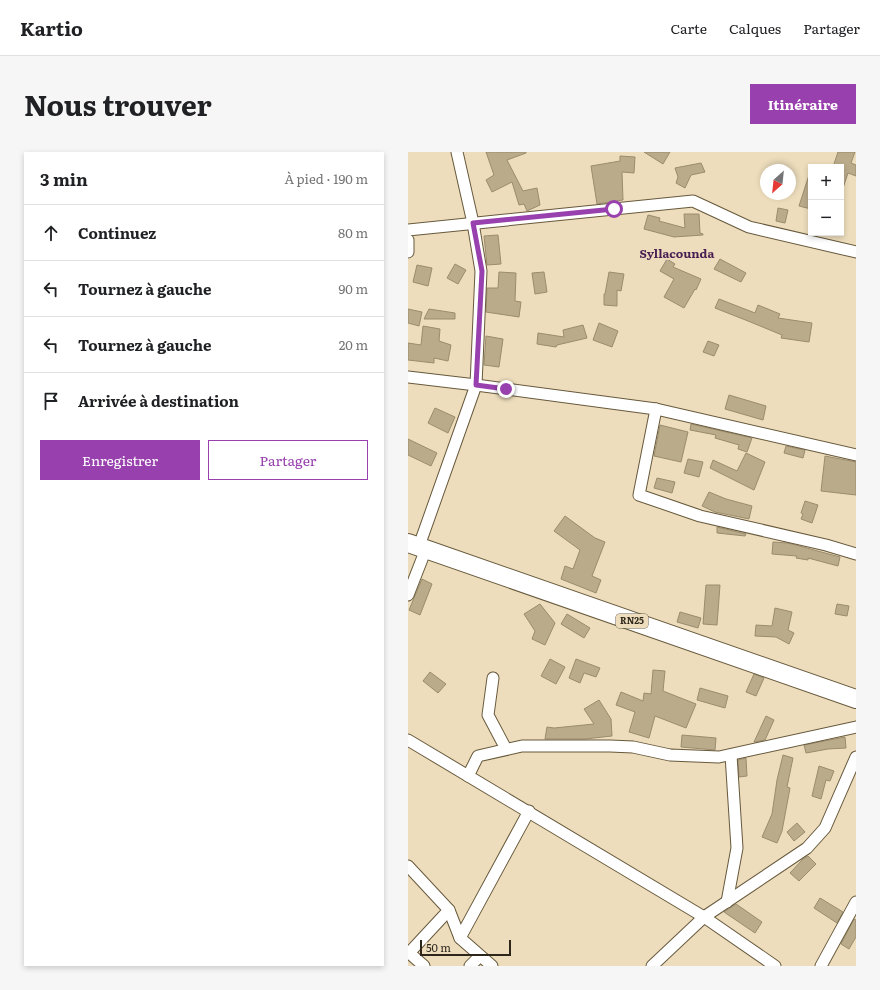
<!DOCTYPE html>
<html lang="fr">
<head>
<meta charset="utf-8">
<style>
  body { margin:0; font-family:Literata,serif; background:#f6f6f6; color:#202124 }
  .controls { position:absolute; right:12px; top:12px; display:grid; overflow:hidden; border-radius:0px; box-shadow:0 2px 6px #0003 }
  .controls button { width:36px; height:36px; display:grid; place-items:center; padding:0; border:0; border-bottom:1px solid #e0e0e0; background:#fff; color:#202124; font:20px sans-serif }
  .compass { position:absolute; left:352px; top:12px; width:36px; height:36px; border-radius:50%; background:#fff; box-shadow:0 2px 6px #0003; rotate:207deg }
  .scale { position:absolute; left:12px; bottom:10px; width:91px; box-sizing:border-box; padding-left:4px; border:2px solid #2d271b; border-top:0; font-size:11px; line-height:14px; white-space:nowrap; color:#2d271b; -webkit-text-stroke:3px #edddbc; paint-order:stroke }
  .stop { position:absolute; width:12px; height:12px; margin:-9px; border:3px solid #9841ae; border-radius:50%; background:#fff }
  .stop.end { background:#9841ae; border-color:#fff; box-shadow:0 1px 4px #0008 }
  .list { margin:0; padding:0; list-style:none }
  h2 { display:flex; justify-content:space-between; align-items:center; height:52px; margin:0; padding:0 16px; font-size:17px }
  h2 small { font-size:13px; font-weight:400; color:#757577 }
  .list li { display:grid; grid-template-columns:26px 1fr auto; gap:12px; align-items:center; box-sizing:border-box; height:56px; padding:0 16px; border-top:1px solid #e0e0e0 }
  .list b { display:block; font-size:15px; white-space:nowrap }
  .list em { font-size:13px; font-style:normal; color:#757577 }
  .actions { display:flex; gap:8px; padding:12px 16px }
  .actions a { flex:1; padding:9px 0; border:1px solid #9841ae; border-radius:0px; text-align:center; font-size:14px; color:#9841ae }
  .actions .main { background:#9841ae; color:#fff }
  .icon { flex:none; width:22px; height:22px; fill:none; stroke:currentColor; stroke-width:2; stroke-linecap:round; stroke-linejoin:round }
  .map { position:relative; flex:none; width:448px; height:814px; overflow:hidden; border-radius:0px }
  header { display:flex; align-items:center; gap:24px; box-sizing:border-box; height:56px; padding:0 20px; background:#fff; border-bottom:1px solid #e0e0e0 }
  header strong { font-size:19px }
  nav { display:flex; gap:22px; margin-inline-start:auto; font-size:14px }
  .intro { display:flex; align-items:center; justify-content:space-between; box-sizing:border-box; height:96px; padding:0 24px }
  h1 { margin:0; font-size:28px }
  .button { padding:10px 18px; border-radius:0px; background:#9841ae; color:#fff; font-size:14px; font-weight:700 }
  main { display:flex; gap:24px; padding:0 24px }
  aside { flex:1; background:#fff; border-radius:0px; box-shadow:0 2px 6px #0003 }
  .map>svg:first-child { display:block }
</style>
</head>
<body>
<header>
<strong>Kartio</strong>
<nav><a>Carte</a><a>Calques</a><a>Partager</a></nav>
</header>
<div class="intro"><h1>Nous trouver</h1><a class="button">Itinéraire</a></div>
<main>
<aside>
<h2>3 min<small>À pied · 190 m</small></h2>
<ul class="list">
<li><svg class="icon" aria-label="ahead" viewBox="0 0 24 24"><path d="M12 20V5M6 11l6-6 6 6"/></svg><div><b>Continuez</b></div><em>80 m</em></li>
<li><svg class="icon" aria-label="left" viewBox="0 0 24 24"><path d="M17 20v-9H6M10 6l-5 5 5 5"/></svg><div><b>Tournez à gauche</b></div><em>90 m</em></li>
<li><svg class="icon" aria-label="left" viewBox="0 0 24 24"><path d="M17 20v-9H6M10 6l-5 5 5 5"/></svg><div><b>Tournez à gauche</b></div><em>20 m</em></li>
<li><svg class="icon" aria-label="arrive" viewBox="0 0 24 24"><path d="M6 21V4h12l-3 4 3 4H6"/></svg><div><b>Arrivée à destination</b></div></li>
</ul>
<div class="actions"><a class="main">Enregistrer</a><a>Partager</a></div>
</aside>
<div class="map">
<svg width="448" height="814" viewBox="0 0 448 814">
  <rect width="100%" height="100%" fill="#edddbc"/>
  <g fill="#baab8b" stroke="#9a8c6d">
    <polygon points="78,0 118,0 118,1 99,8 115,39 129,36 132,53 119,59 116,52 111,53 104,30 84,40 78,28 86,23"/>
    <polygon points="236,0 262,0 255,12"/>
    <polygon points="430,0 447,0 443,11 448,13 448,24 440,21 435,36 433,36 433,15 425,15"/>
    <polygon points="212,4 227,5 226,21 214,20 215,48 189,52 183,14 212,9"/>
    <polygon points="293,11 297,20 283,23 277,36 268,31 270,25 267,16"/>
    <polygon points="401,23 403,23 403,57 391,54"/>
    <polygon points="370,56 380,58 377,71 368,69"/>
    <polygon points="276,62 291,62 292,81 295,82 295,83 266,85 236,77 240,63 252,66 251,69 277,76"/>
    <polygon points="90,83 93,112 79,113 76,84"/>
    <polygon points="259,107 267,112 265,115 293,127 288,138 287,137 276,156 256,145 266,127 252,119"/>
    <polygon points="312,107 338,121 333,130 306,117"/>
    <polygon points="47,112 58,118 50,132 39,126"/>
    <polygon points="9,113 24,116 20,134 5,130"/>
    <polygon points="91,120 108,121 107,149 113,150 111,165 78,160 79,136 90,136"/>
    <polygon points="136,120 139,140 127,142 124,121"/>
    <polygon points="201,120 216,122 213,139 209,138 209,154 196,153 196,142 197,142"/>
    <polygon points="311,147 347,161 350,153 372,162 370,166 404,171 401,190 373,186 374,183 340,169 307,156"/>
    <polygon points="0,157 14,160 11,174 0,171"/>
    <polygon points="21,157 47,161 47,167 16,167"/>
    <polygon points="191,171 210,179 204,195 185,188"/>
    <polygon points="175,173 179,186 149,193 148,195 129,192 130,181 156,185 155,178"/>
    <polygon points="15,174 32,177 31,189 43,193 40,209 26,206 26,211 0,208 0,191 13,193"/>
    <polygon points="78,184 95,187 91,215 76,213"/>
    <polygon points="300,189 311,193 306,204 295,200"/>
    <polygon points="321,243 358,254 355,268 317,257"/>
    <polygon points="27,256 47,265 40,281 20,271"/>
    <polygon points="283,272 344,286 339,300 330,297 331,293 307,286 308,283 282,278"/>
    <polygon points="252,273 280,280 273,310 246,304"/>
    <polygon points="0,287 29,301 23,314 0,303"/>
    <polygon points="378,294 397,298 395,306 376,301"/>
    <polygon points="338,301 357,310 346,338 302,316 305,308 329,319"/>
    <polygon points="417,304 448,310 448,343 413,339"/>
    <polygon points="280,307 295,310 291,325 276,321"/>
    <polygon points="249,326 267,330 264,341 246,336"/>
    <polygon points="301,340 318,347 344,354 341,367 307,360 294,354"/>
    <polygon points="397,349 410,353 404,371 393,367 395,362 393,361"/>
    <polygon points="157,364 187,386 197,390 184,424 193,428 188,441 153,427 157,414 165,417 172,398 146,379"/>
    <polygon points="309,375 338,382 337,384 309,381"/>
    <polygon points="365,390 380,391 432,405 430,414 400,406 400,408 388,406 389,404 364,402"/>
    <polygon points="14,427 24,432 12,463 1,458"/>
    <polygon points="298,433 312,433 309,473 295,472"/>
    <polygon points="132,452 147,471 137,493 124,487 127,479 116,462"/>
    <polygon points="429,452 441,454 439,464 427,462"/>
    <polygon points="367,456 384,460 380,478 386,481 381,492 368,485 347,484 348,473 364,474"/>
    <polygon points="272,460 293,466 290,476 269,470"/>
    <polygon points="159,462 182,476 176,486 153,472"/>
    <polygon points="142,507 157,515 148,532 133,524"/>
    <polygon points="168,507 192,516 188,525 176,521 172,531 161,526"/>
    <polygon points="245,518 257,519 255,539 288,552 278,576 247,564 241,586 221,580 227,560 208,553 213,540 235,549 236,541 243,542"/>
    <polygon points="22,520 38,532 30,541 15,529"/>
    <polygon points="346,522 356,526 348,544 338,540"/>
    <polygon points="292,536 320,544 317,556 289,548"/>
    <polygon points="191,548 203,567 204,584 177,587 137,587 139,575 146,576 186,572 176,557"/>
    <polygon points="358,564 366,568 357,588 346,590"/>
    <polygon points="274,583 308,586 307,598 273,595"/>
    <polygon points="437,585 438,596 420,597 398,601 396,593"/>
    <polygon points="375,603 385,606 379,635 382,636 374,679 369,691 354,685 364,662 369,628"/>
    <polygon points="338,606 339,624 331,625 330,608"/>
    <polygon points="411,614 426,619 422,629 418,628 413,647 404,644"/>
    <polygon points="389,671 397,680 386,689 379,680"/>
    <polygon points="400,704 408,712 391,729 382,721 395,707"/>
    <polygon points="412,746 435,760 429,771 406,756"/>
    <polygon points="328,752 354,770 347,781 316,760"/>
    <polygon points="446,767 448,768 448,785 441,797 433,792"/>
  </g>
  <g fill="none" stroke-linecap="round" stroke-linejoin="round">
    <g stroke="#67593c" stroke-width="13">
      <g id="minor">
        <polyline points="0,78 285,49 341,75 448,100"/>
        <polyline points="0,88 0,100"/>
        <polyline points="0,225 68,233 248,257 448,303"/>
        <polyline points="248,257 231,343 292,364 418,393 448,402"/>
        <polyline points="11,394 68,233 73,119 65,71 49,0"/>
        <polyline points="0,443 18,397"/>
        <polyline points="85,526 80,563 98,597"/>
        <polyline points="0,588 296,765 367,814"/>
        <polyline points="60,624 70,604 114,594 202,594 225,595 262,603 311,605 448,575"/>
        <polyline points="0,714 41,758 52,786 84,814"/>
        <polyline points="319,750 329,696 323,603"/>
        <polyline points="52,786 121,659"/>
        <polyline points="0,800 16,814"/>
        <polyline points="1,801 41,758"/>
        <polyline points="62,814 72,804"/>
        <polyline points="244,814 296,765 399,696 417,676 448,605"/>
        <polyline points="413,814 448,750"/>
      </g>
    </g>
    <g stroke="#67593c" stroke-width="20">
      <polyline id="primary" points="0,391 448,547"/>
    </g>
    <use href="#minor" stroke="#fff" stroke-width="11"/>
    <use href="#primary" stroke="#fff" stroke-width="18"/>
  </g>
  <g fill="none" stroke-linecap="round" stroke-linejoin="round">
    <polyline stroke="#9841ae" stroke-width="5" points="98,237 68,233 74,119 65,71 206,57"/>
  </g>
  <g text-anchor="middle" stroke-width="4" stroke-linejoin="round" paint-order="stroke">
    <rect fill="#edddbc" stroke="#675e4b" stroke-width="1" x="208" y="462" width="32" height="14" rx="3"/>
    <g font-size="9" font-weight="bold" fill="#2d271b">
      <text x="224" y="472">RN25</text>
    </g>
    <g font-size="12" font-weight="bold" fill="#491f53" stroke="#edddbc">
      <text x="269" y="106">Syllacounda</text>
    </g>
  </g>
</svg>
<div class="controls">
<button>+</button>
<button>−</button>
</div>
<svg class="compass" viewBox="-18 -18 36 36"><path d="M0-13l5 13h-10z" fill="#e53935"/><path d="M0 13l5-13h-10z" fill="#757577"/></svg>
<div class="scale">50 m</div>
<div class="stop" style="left:206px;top:57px"></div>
<div class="stop end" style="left:98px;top:237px"></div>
</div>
</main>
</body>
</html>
